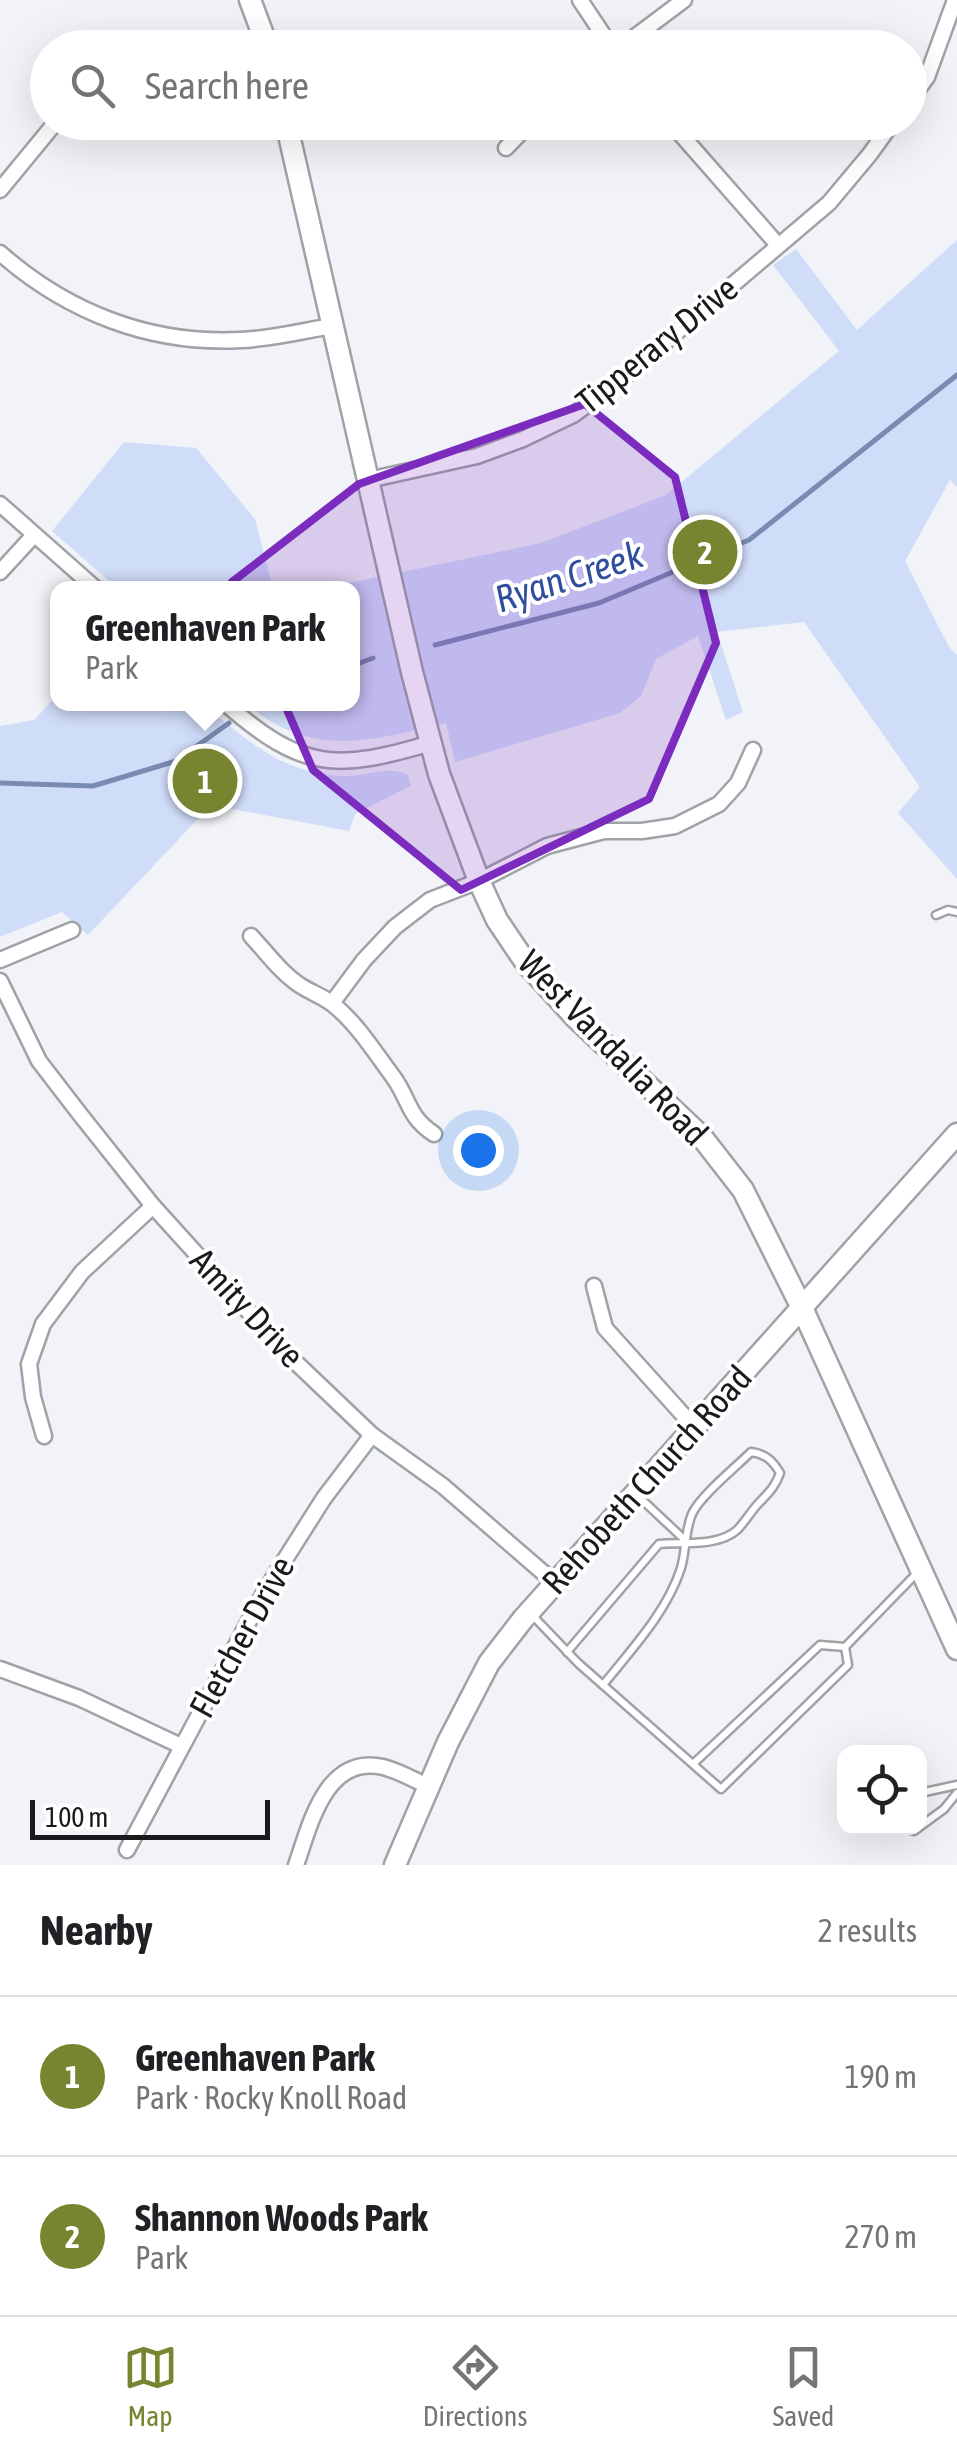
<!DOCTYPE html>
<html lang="en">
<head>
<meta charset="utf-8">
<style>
  body { margin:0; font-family:"Asap Condensed",sans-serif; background:#f6f6f6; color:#202124 }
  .controls { position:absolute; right:30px; bottom:30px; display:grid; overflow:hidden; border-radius:20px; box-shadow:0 10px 40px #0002 }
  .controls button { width:90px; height:90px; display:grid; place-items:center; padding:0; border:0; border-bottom:2px solid #e0e0e0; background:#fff; color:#202124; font:50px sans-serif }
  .scale { position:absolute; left:30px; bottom:25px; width:240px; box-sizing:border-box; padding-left:10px; border:5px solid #191a1c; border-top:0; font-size:28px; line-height:35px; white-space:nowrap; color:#191a1c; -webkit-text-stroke:8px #fff; paint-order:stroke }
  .you { position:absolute; left:478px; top:1150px; width:35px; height:35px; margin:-25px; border:8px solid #fff; border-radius:50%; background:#1a73e8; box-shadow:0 0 0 15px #1a73e833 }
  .badge { display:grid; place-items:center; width:65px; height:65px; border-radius:50%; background:#788430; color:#fff; font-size:32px; font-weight:700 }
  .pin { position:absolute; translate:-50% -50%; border:5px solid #fff; box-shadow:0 2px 10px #0006 }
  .popup { position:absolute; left:50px; top:581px; width:310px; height:130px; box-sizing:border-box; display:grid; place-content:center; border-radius:20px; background:#fff; filter:drop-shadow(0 2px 8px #0005); font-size:32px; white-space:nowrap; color:#757577 }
  .popup b { font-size:38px; color:#202124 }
  .popup::after { content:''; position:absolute; left:50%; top:100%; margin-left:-20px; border:20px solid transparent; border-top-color:#fff }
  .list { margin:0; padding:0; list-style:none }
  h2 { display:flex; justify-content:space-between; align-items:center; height:130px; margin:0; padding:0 40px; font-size:42px }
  h2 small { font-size:32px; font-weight:400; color:#757577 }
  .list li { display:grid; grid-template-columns:65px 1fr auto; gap:30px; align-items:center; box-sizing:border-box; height:160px; padding:0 40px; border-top:2px solid #e0e0e0 }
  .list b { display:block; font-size:38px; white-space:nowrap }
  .list p { margin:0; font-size:32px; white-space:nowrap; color:#757577 }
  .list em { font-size:32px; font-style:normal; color:#757577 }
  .icon { flex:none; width:55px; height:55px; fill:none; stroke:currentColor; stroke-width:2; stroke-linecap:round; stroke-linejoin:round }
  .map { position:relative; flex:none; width:957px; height:1865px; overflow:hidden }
  .search { position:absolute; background:#fff; box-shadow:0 10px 40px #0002; left:30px; right:30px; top:30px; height:110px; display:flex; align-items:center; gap:25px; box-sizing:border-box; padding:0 35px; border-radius:55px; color:#757577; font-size:38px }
  .sheet { height:450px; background:#fff }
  nav { display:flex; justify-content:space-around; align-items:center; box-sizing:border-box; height:140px; border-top:2px solid #e0e0e0; background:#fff; font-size:28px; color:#757577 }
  nav a { display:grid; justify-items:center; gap:5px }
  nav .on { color:#788430 }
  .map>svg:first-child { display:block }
</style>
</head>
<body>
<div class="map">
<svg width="957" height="1865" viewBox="0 0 957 1865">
  <rect width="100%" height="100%" fill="#f1f3f8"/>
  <g fill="#d0ddf9">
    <path d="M957 240V487L950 480 905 561 949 647 957 655V879L898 813 920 787 804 622 717 632 743 712 726 720 698 636 656 659 641 696 620 713 455 762 446 723C372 741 310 759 247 704H352V588H325L541 543 666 495 839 351 773 265 796 249 857 330Z"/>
    <polygon points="124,442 196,448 255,519 273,588 117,588 52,531"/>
    <path d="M57 695 58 704H203C248 741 284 775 346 776 367 776 389 765 408 775L411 786 355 814 349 831 211 805 88 935 62 912 0 937V726L34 720Z"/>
  </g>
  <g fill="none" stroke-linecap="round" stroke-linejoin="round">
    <g stroke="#7a8bb2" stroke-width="5">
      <polyline points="435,645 599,603 749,540 957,375"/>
      <polyline points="352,666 373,658"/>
      <polyline points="0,783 93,786 176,761 229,723"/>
    </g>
    <g stroke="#9fa2a6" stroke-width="11">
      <g id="lane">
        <polyline points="936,915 948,910 957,912"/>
        <polyline points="639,1497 686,1541"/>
        <polyline points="533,1616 578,1663 721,1789 848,1665 845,1647 916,1574"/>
        <path d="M567 1652 659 1544C682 1542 718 1547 737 1530 744 1523 750 1513 757 1505 767 1494 775 1488 780 1473 773 1461 766 1454 751 1452 736 1467 700 1496 692 1514 685 1530 686 1551 681 1568 667 1612 631 1650 603 1685"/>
        <polyline points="693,1764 820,1645 845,1647"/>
        <polyline points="920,1793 957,1785"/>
        <polyline points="902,1828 914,1831 944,1809 957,1793"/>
      </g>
    </g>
    <g stroke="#9fa2a6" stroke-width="19">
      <g id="street">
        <polyline points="580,0 612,48"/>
        <polyline points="620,48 684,0"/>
        <polyline points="910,100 927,77 955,0"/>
        <polyline points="670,122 778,245"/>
        <polyline points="506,148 531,122"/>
        <polyline points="0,190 56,122"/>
        <path d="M0 253C67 312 150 345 241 340 271 339 302 331 332 326"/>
        <polyline points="368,480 477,456 523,439 573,415 618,382 829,203 870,154 893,122"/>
        <polyline points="0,504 95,588"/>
        <polyline points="0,572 34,535"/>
        <path d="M226 704C303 771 336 771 431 743"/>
        <path d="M251 936C267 953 281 973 301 986 312 993 325 997 335 1006 358 1025 376 1054 394 1078 410 1101 408 1117 434 1134"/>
        <polyline points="0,960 72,930"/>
        <polyline points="0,981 39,1061 79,1113 153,1206 287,1354 372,1435 443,1486 554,1582"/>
        <polyline points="332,1003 364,960 395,927 430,900 479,881 547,846 604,831 642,831 675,826 719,804 738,783 753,750"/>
        <polyline points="594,1286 605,1328 694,1427"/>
        <polyline points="44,1436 33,1397 29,1364 43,1324 82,1272 153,1206"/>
        <polyline points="0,1669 79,1698 181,1746"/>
        <polyline points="127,1850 265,1591 324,1498 372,1435"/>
        <path d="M296 1865C310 1826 325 1754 383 1767 399 1771 414 1780 428 1786"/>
      </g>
    </g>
    <g stroke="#9fa2a6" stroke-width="25">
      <g id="secondary">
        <polyline points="250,0 268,48"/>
        <polyline points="286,122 412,672 439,774 479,881 497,920 526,963 576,1018 701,1136 743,1190 802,1308 957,1649"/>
        <polyline points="395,1865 448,1742 489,1663 523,1619 957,1134"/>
      </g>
    </g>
    <use href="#lane" stroke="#fff" stroke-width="6"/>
    <use href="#street" stroke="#fff" stroke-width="14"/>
    <use href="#secondary" stroke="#fff" stroke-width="20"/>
  </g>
  <path fill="#7b2cbf" fill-opacity="0.2" stroke="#7b2cbf" stroke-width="8" stroke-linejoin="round" d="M585 404 675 477 716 643 649 799 461 890 313 770 232 582 359 484Z"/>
  <g text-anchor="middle" stroke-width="8" stroke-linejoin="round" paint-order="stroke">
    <g font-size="35" fill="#191a1c" stroke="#fff">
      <text transform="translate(657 345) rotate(-39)" y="12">Tipperary Drive</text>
      <text transform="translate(613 1048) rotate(46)" y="12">West Vandalia Road</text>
      <text transform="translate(247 1308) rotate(47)" y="12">Amity Drive</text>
      <text transform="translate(647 1480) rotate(-48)" y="12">Rehobeth Church Road</text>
      <text transform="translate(242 1637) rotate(-61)" y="12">Fletcher Drive</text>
    </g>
    <g font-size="38" font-style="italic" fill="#314d9d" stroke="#fff">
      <text transform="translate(569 577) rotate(-18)" y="13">Ryan Creek</text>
    </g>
  </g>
</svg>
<div class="controls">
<button><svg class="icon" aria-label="locate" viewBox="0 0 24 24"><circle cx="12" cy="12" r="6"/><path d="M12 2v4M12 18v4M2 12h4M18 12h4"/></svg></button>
</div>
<div class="scale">100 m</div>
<div class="you"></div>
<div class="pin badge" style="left:205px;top:781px">1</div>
<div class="popup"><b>Greenhaven Park</b>Park</div>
<div class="pin badge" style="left:705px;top:552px">2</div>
<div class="search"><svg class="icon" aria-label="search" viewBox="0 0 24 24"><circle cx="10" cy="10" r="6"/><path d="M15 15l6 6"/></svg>Search here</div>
</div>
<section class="sheet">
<h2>Nearby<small>2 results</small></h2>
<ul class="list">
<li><span class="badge">1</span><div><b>Greenhaven Park</b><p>Park · Rocky Knoll Road</p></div><em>190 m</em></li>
<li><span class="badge">2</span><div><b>Shannon Woods Park</b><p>Park</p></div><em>270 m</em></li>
</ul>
</section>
<nav>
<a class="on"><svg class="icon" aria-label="map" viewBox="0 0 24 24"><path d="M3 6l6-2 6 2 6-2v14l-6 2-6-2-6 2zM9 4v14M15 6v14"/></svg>Map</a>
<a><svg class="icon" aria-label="directions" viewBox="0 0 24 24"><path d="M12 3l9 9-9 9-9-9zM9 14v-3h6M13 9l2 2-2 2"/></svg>Directions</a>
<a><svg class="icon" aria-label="saved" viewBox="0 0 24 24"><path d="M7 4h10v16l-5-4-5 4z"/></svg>Saved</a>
</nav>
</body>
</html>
